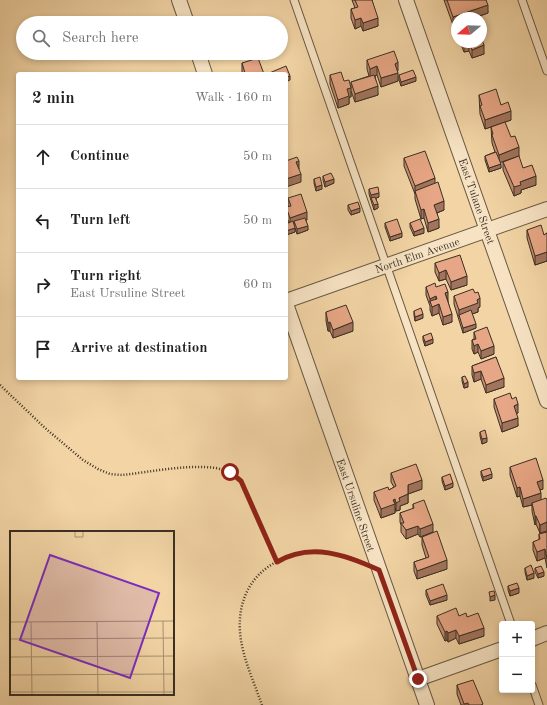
<!DOCTYPE html>
<html lang="en">
<head>
<meta charset="utf-8">
<style>
  body { margin:0; font-family:"Old Standard TT",serif; background:#f2f2f2; color:#222 }
  .controls { position:absolute; right:12px; bottom:12px; display:grid; overflow:hidden; border-radius:4px; box-shadow:0 2px 6px #0003 }
  .controls button { width:36px; height:36px; display:grid; place-items:center; padding:0; border:0; border-bottom:1px solid #e0e0e0; background:#fff; color:#222; font:20px sans-serif }
  .compass { position:absolute; left:451px; top:12px; width:36px; height:36px; border-radius:50%; background:#fff; box-shadow:0 2px 6px #0003; rotate:251deg }
  .stop { position:absolute; width:12px; height:12px; margin:-9px; border:3px solid #8f2418; border-radius:50%; background:#fff }
  .stop.end { background:#8f2418; border-color:#fff; box-shadow:0 1px 4px #0008 }
  .list { margin:0; padding:0; list-style:none }
  h2 { display:flex; justify-content:space-between; align-items:center; height:52px; margin:0; padding:0 16px; font-size:17px }
  h2 small { font-size:13px; font-weight:400; color:#767676 }
  .list li { display:grid; grid-template-columns:26px 1fr auto; gap:12px; align-items:center; box-sizing:border-box; height:64px; padding:0 16px; border-top:1px solid #e0e0e0 }
  .list b { display:block; font-size:15px; white-space:nowrap }
  .list p { margin:0; font-size:13px; white-space:nowrap; color:#767676 }
  .list em { font-size:13px; font-style:normal; color:#767676 }
  .icon { flex:none; width:22px; height:22px; fill:none; stroke:currentColor; stroke-width:2; stroke-linecap:round; stroke-linejoin:round }
  .map { position:relative; flex:none; width:547px; height:705px; overflow:hidden }
  .search { position:absolute; background:#fff; box-shadow:0 2px 6px #0003; left:16px; top:16px; width:272px; height:44px; display:flex; align-items:center; gap:10px; box-sizing:border-box; padding:0 14px; border-radius:22px; color:#767676; font-size:15px }
  .panel { position:absolute; background:#fff; box-shadow:0 2px 6px #0003; left:16px; top:72px; width:272px; height:308px; border-radius:4px }
  .map>svg:first-child { display:block }
</style>
</head>
<body>
<div class="map">
<svg width="547" height="705" viewBox="0 0 547 705">
  <rect width="100%" height="100%" fill="#f2d4a5"/>
  <filter id="stains"><feTurbulence type="fractalNoise" baseFrequency=".005" numOctaves="4"/><feColorMatrix values="0 0 0 0 .2 0 0 0 0 .09 0 0 0 0 .02 0 0 0 .5 -.17"/></filter>
  <radialGradient id="worn" r=".72"><stop offset=".6" stop-color="#630" stop-opacity="0"/><stop offset="1" stop-color="#630" stop-opacity=".3"/></radialGradient>
  <g fill="none" stroke-linecap="round" stroke-linejoin="round">
    <g stroke="#685944" stroke-width="9">
      <g id="lane">
        <polyline points="294,0 511,624"/>
        <polyline points="522,0 547,71"/>
        <polyline points="532,685 539,705"/>
      </g>
    </g>
    <g stroke="#685944" stroke-width="16">
      <g id="street">
        <polyline points="179,0 187,23"/>
        <polyline points="406,0 547,401"/>
        <polyline points="198,53 205,74"/>
        <polyline points="286,301 547,209"/>
        <polyline points="286,304 427,705"/>
        <polyline points="532,639 547,633"/>
        <polyline points="418,679 502,649"/>
      </g>
    </g>
    <g stroke="#3a3023" stroke-width="2.5" stroke-dasharray="1 2" stroke-linecap="butt">
      <path d="M0 385 45 428 83 460 98 469 110 474 122 475C151 472 187 464 216 468 226 470 233 475 241 481L277 562"/>
      <path d="M262 705C254 682 242 657 240 632 235 561 306 537 362 562"/>
    </g>
    <use href="#lane" stroke="#f7e3c4" stroke-width="7"/>
    <use href="#street" stroke="#f7e3c4" stroke-width="14"/>
  </g>
  <g fill="#c78f72" stroke="#3a3023">
    <polygon points="352,0 372,0 378,26 363,31 361,26 355,29 351,18 351,9 355,8"/>
    <polygon points="444,0 486,0 488,13 453,25"/>
    <polygon points="460,42 481,42 484,54 472,58 469,51 464,52"/>
    <polygon points="367,60 398,71 397,71 398,81 381,87 377,75 375,75 378,95 355,102 351,91 351,97 349,97 349,104 338,108 330,84 330,75 344,81 351,88 351,82 369,76 367,69"/>
    <polygon points="242,63 264,74 242,74"/>
    <polygon points="399,75 416,81 401,86 399,80"/>
    <polygon points="479,95 501,105 511,120 485,129 480,114"/>
    <polygon points="491,127 511,137 519,156 500,162 501,168 489,172 485,160 485,156 495,152 492,143"/>
    <polygon points="404,158 435,183 444,210 437,213 439,228 428,232 424,218 421,219 415,199 415,194 404,166"/>
    <polygon points="503,162 523,168 536,185 521,190 521,193 514,196 503,170"/>
    <polygon points="323,176 334,183 325,187 323,180"/>
    <polygon points="314,179 322,189 316,191 314,183"/>
    <polygon points="369,189 379,197 376,198 378,208 374,210 369,194"/>
    <polygon points="288,198 307,220 306,221 308,230 297,234 295,228 295,232 286,235 286,224 289,223 286,216 286,207 288,207"/>
    <polygon points="348,205 360,212 351,215 348,210"/>
    <polygon points="385,223 402,237 390,241 385,227"/>
    <polygon points="410,223 424,233 414,236 410,227"/>
    <polygon points="527,230 544,235 547,233 547,261 535,265 527,238"/>
    <polygon points="435,263 467,285 451,290 446,279 439,281 435,272"/>
    <polygon points="426,287 436,287 448,301 452,322 443,325 439,313 432,316 430,310 430,306 426,295"/>
    <polygon points="454,296 480,307 478,308 478,312 472,314 476,328 463,333 454,304"/>
    <polygon points="414,311 423,318 415,321 414,315"/>
    <polygon points="326,312 353,331 333,338 330,331 328,331 326,321"/>
    <polygon points="474,332 494,354 481,359 478,352 474,354 472,349 472,340 474,339"/>
    <polygon points="423,336 433,343 425,346 423,340"/>
    <polygon points="496,357 504,387 486,393 481,379 474,382 472,375 472,366"/>
    <polygon points="462,377 468,387 464,388 462,381"/>
    <polygon points="494,399 512,399 518,413 516,413 518,426 502,432 494,407"/>
    <polygon points="480,432 487,442 482,444 480,436"/>
    <polygon points="510,467 543,489 540,490 540,533 536,524 535,525 532,511 532,505 523,507 520,496 517,497 510,475"/>
    <polygon points="481,471 492,478 483,481 481,475"/>
    <polygon points="391,473 422,489 408,494 408,503 400,506 400,510 396,511 395,508 395,513 381,518 374,500 374,492 389,490 394,487 391,482"/>
    <polygon points="442,477 453,487 445,490 442,481"/>
    <polygon points="413,504 433,532 420,537 418,534 406,539 401,532 401,525 400,522 400,513 413,509"/>
    <polygon points="547,532 547,568 545,558 537,561 533,550 533,542 539,540 539,534"/>
    <polygon points="422,537 447,569 417,579 414,571 414,562 426,558 422,545"/>
    <polygon points="525,568 534,578 527,580 525,572"/>
    <polygon points="535,568 544,576 538,578 535,572"/>
    <polygon points="508,586 519,593 510,596 508,590"/>
    <polygon points="426,590 447,600 430,605 426,595"/>
    <polygon points="437,616 459,616 467,617 484,636 459,644 456,638 448,642 447,640 445,641 437,624"/>
    <polygon points="457,685 483,705 461,705 457,694"/>
  </g>
  <g fill="#a2745d" stroke="#3a3023">
    <polygon points="488,5 488,13 474,18 457,18 457,24 453,25 453,17"/>
    <polygon points="361,18 361,26 355,29 355,20"/>
    <polygon points="378,18 378,26 363,31 363,23"/>
    <polygon points="469,42 469,51 464,52 464,44"/>
    <polygon points="484,45 484,54 472,58 472,50"/>
    <polygon points="398,62 398,71 395,72 395,64"/>
    <polygon points="377,66 377,75 370,77 370,69"/>
    <polygon points="398,73 398,81 381,87 381,78"/>
    <polygon points="290,76 290,80 286,82 286,77"/>
    <polygon points="416,77 416,81 401,86 401,82"/>
    <polygon points="378,86 378,95 355,102 355,94"/>
    <polygon points="351,88 351,97 349,97 349,104 338,108 338,100 347,89"/>
    <polygon points="511,111 511,120 485,129 485,120"/>
    <polygon points="519,147 519,156 499,163 499,155"/>
    <polygon points="299,161 299,169 296,162"/>
    <polygon points="501,164 501,168 489,172 489,168"/>
    <polygon points="301,174 301,182 286,187 286,179"/>
    <polygon points="536,176 536,185 521,190 521,193 514,196 514,187 520,182"/>
    <polygon points="435,178 435,187 415,191 415,194 415,186"/>
    <polygon points="334,179 334,183 325,187 325,182"/>
    <polygon points="322,185 322,189 316,191 316,187"/>
    <polygon points="379,193 379,197 371,200 371,195"/>
    <polygon points="444,201 444,210 434,214 434,205"/>
    <polygon points="378,204 378,208 374,210 374,205"/>
    <polygon points="360,208 360,212 351,215 351,211"/>
    <polygon points="424,209 424,218 421,219 421,210"/>
    <polygon points="307,212 307,220 295,224 294,221 294,225 290,226 290,218"/>
    <polygon points="439,219 439,228 428,232 428,223"/>
    <polygon points="308,226 308,230 297,234 297,229"/>
    <polygon points="295,228 295,232 286,235 286,231"/>
    <polygon points="424,228 424,233 414,236 414,232"/>
    <polygon points="402,233 402,237 390,241 390,237"/>
    <polygon points="547,252 547,261 535,265 535,256"/>
    <polygon points="446,270 446,279 439,281 439,273"/>
    <polygon points="467,276 467,285 451,290 451,282"/>
    <polygon points="448,292 448,301 445,293"/>
    <polygon points="436,296 436,305 430,303 430,299"/>
    <polygon points="480,298 480,307 478,308 478,312 460,318 459,316 459,310 477,300"/>
    <polygon points="439,304 439,313 432,316 432,307"/>
    <polygon points="423,314 423,318 415,321 415,317"/>
    <polygon points="452,314 452,322 443,325 443,317"/>
    <polygon points="330,322 330,331 328,331 328,323"/>
    <polygon points="353,322 353,331 333,338 333,330"/>
    <polygon points="476,324 476,328 463,333 463,328"/>
    <polygon points="433,339 433,343 425,346 425,342"/>
    <polygon points="478,344 478,352 474,354 474,346"/>
    <polygon points="494,346 494,354 481,359 481,351"/>
    <polygon points="481,371 481,379 474,382 474,373"/>
    <polygon points="504,378 504,387 486,393 486,385"/>
    <polygon points="468,382 468,387 464,388 464,384"/>
    <polygon points="518,404 518,413 514,414 514,406"/>
    <polygon points="518,418 518,426 502,432 502,423"/>
    <polygon points="487,438 487,442 482,444 482,439"/>
    <polygon points="492,474 492,478 483,481 483,477"/>
    <polygon points="422,480 422,489 408,494 408,485"/>
    <polygon points="543,480 543,489 537,491 537,482"/>
    <polygon points="453,483 453,487 445,490 445,486"/>
    <polygon points="520,487 520,496 517,497 517,488"/>
    <polygon points="541,493 541,502 532,503 532,505 523,507 523,499"/>
    <polygon points="408,494 408,503 400,506 400,510 396,511 396,503 399,498"/>
    <polygon points="395,499 395,513 381,518 381,509"/>
    <polygon points="535,516 536,516 536,524 535,525"/>
    <polygon points="547,522 547,531 540,533 540,525"/>
    <polygon points="433,524 433,532 420,537 420,529"/>
    <polygon points="418,526 418,534 406,539 406,530"/>
    <polygon points="545,549 545,558 537,561 537,552"/>
    <polygon points="447,560 447,569 417,579 417,571"/>
    <polygon points="544,572 544,576 538,578 538,574"/>
    <polygon points="534,573 534,578 527,580 527,576"/>
    <polygon points="519,588 519,593 510,596 510,591"/>
    <polygon points="447,595 447,600 430,605 430,601"/>
    <polygon points="495,595 495,600 490,601 490,597"/>
    <polygon points="484,628 484,636 459,644 459,636"/>
    <polygon points="456,630 456,638 448,642 448,633"/>
    <polygon points="447,631 447,640 445,641 445,632"/>
  </g>
  <g fill="#e7a685" stroke="#3a3023">
    <polygon points="355,0 372,0 378,18 363,23 361,18 355,20 351,9 358,7"/>
    <polygon points="447,0 486,0 488,5 453,17"/>
    <polygon points="481,37 484,45 472,50 469,42 464,44 464,42 481,42"/>
    <polygon points="394,51 398,62 395,64 398,73 381,78 377,66 370,69 367,60"/>
    <polygon points="258,58 264,74 243,74 245,73 242,63"/>
    <polygon points="286,66 290,76 286,77 286,74 267,74"/>
    <polygon points="413,70 416,77 401,82 399,75"/>
    <polygon points="341,72 344,81 349,80 351,88 347,89 349,96 338,100 330,75"/>
    <polygon points="374,75 378,86 355,94 351,82"/>
    <polygon points="496,89 501,105 508,102 511,111 485,120 480,106 482,105 479,95"/>
    <polygon points="505,122 511,137 515,136 519,147 499,155 492,135 493,134 491,127"/>
    <polygon points="425,151 435,178 415,186 404,158"/>
    <polygon points="496,152 501,164 489,168 485,156"/>
    <polygon points="519,156 523,168 532,165 536,176 520,182 521,185 514,187 503,162"/>
    <polygon points="297,157 299,161 296,162 301,174 286,179 286,161"/>
    <polygon points="331,173 334,179 325,182 323,176"/>
    <polygon points="320,177 322,185 316,187 314,179"/>
    <polygon points="438,182 444,201 434,205 439,219 428,223 424,209 421,210 415,191"/>
    <polygon points="378,187 379,193 371,195 369,189"/>
    <polygon points="301,194 307,212 290,218 286,207 291,206 288,198"/>
    <polygon points="375,197 378,204 374,205 371,198"/>
    <polygon points="358,202 360,208 351,211 348,205"/>
    <polygon points="305,218 308,226 297,229 294,221"/>
    <polygon points="397,219 402,233 390,237 385,223"/>
    <polygon points="420,219 424,228 414,232 410,223"/>
    <polygon points="293,221 295,228 286,231 286,224"/>
    <polygon points="541,225 544,235 547,233 547,252 535,256 527,230"/>
    <polygon points="460,255 467,276 451,282 446,270 439,273 435,263"/>
    <polygon points="435,283 436,287 445,284 448,292 445,293 452,314 443,317 439,304 432,307 430,301 437,299 436,296 430,299 426,287"/>
    <polygon points="473,289 475,293 478,292 480,298 477,300 478,303 459,310 454,296"/>
    <polygon points="346,305 353,322 333,330 330,322 328,323 326,312"/>
    <polygon points="421,308 423,314 415,317 414,311"/>
    <polygon points="471,310 476,324 463,328 459,315"/>
    <polygon points="487,327 494,346 481,351 478,344 474,346 472,340 476,339 474,332"/>
    <polygon points="431,333 433,339 425,342 423,336"/>
    <polygon points="496,357 504,378 486,385 481,371 474,373 472,366"/>
    <polygon points="465,376 468,382 464,384 462,377"/>
    <polygon points="510,393 512,399 516,397 518,404 514,406 518,418 502,423 494,399"/>
    <polygon points="485,430 487,438 482,439 480,432"/>
    <polygon points="536,458 543,480 537,482 541,493 523,499 520,487 517,488 510,467"/>
    <polygon points="416,464 422,480 408,485 408,494 399,498 400,501 396,503 395,499 393,500 395,504 381,509 374,492 388,487 389,490 396,486 391,473"/>
    <polygon points="490,468 492,474 483,477 481,471"/>
    <polygon points="450,474 453,483 445,486 442,477"/>
    <polygon points="546,498 547,500 547,522 540,525 536,516 535,516 532,503"/>
    <polygon points="424,500 433,524 420,529 418,526 406,530 401,523 404,523 400,513 414,508 413,504"/>
    <polygon points="437,531 447,560 417,571 414,562 429,557 422,537"/>
    <polygon points="547,532 547,559 545,549 537,552 533,542 540,539 539,534"/>
    <polygon points="531,565 534,573 527,576 525,568"/>
    <polygon points="541,566 544,572 538,574 535,568"/>
    <polygon points="517,583 519,588 510,591 508,586"/>
    <polygon points="443,584 447,595 430,601 426,590"/>
    <polygon points="494,591 495,595 490,597 489,592"/>
    <polygon points="456,608 459,616 466,613 467,617 478,613 484,628 459,636 456,630 448,633 447,631 445,632 437,616"/>
    <polygon points="473,680 483,704 481,705 469,705 468,703 464,704 457,685"/>
  </g>
  <g fill="none" stroke-linecap="round" stroke-linejoin="round">
    <path stroke="#8f2418" stroke-width="5" d="M230 472 241 481 277 562C311 542 346 555 379 570L418 679"/>
  </g>
  <g text-anchor="middle" stroke-width="3" stroke-linejoin="round" paint-order="stroke">
    <g font-size="11" fill="#3a3023" stroke="#f7e3c4">
      <text transform="translate(477 201) rotate(71)" y="4">East Tulane Street</text>
      <text transform="translate(417 255) rotate(-19)" y="4">North Elm Avenue</text>
      <text transform="translate(356 505) rotate(71)" y="4">East Ursuline Street</text>
    </g>
  </g>
  <g transform="translate(10 531)">
    <rect width="164" height="164" fill="#f2d4a5"/>
    <path fill="none" stroke="#a89271" stroke-width="1" d="M65 0V6H73V0M87 90 88 164M153 90 154 164M0 91 164 90M21 91 22 164M0 108 164 107M0 126 164 125M0 144 164 143M0 161H164"/>
    <path fill="#7b2cbf" fill-opacity="0.15" stroke="#7b2cbf" stroke-width="2" d="M40 24 149 62 120 147 10 109Z"/>
    <rect width="164" height="164" fill="none" stroke="#3a3023" stroke-width="2"/>
  </g>
  <rect width="100%" height="100%" filter="url(#stains)"/>
  <rect width="100%" height="100%" fill="url(#worn)"/>
</svg>
<div class="controls">
<button>+</button>
<button>−</button>
</div>
<svg class="compass" viewBox="-18 -18 36 36"><path d="M0-13l5 13h-10z" fill="#e53935"/><path d="M0 13l5-13h-10z" fill="#767676"/></svg>
<div class="stop" style="left:230px;top:472px"></div>
<div class="stop end" style="left:418px;top:679px"></div>
<div class="search"><svg class="icon" aria-label="search" viewBox="0 0 24 24"><circle cx="10" cy="10" r="6"/><path d="M15 15l6 6"/></svg>Search here</div>
<section class="panel">
<h2>2 min<small>Walk · 160 m</small></h2>
<ul class="list">
<li><svg class="icon" aria-label="ahead" viewBox="0 0 24 24"><path d="M12 20V5M6 11l6-6 6 6"/></svg><div><b>Continue</b></div><em>50 m</em></li>
<li><svg class="icon" aria-label="left" viewBox="0 0 24 24"><path d="M17 20v-9H6M10 6l-5 5 5 5"/></svg><div><b>Turn left</b></div><em>50 m</em></li>
<li><svg class="icon" aria-label="right" viewBox="0 0 24 24"><path d="M7 20v-9h11M14 6l5 5-5 5"/></svg><div><b>Turn right</b><p>East Ursuline Street</p></div><em>60 m</em></li>
<li><svg class="icon" aria-label="arrive" viewBox="0 0 24 24"><path d="M6 21V4h12l-3 4 3 4H6"/></svg><div><b>Arrive at destination</b></div></li>
</ul>
</section>
</div>
</body>
</html>
